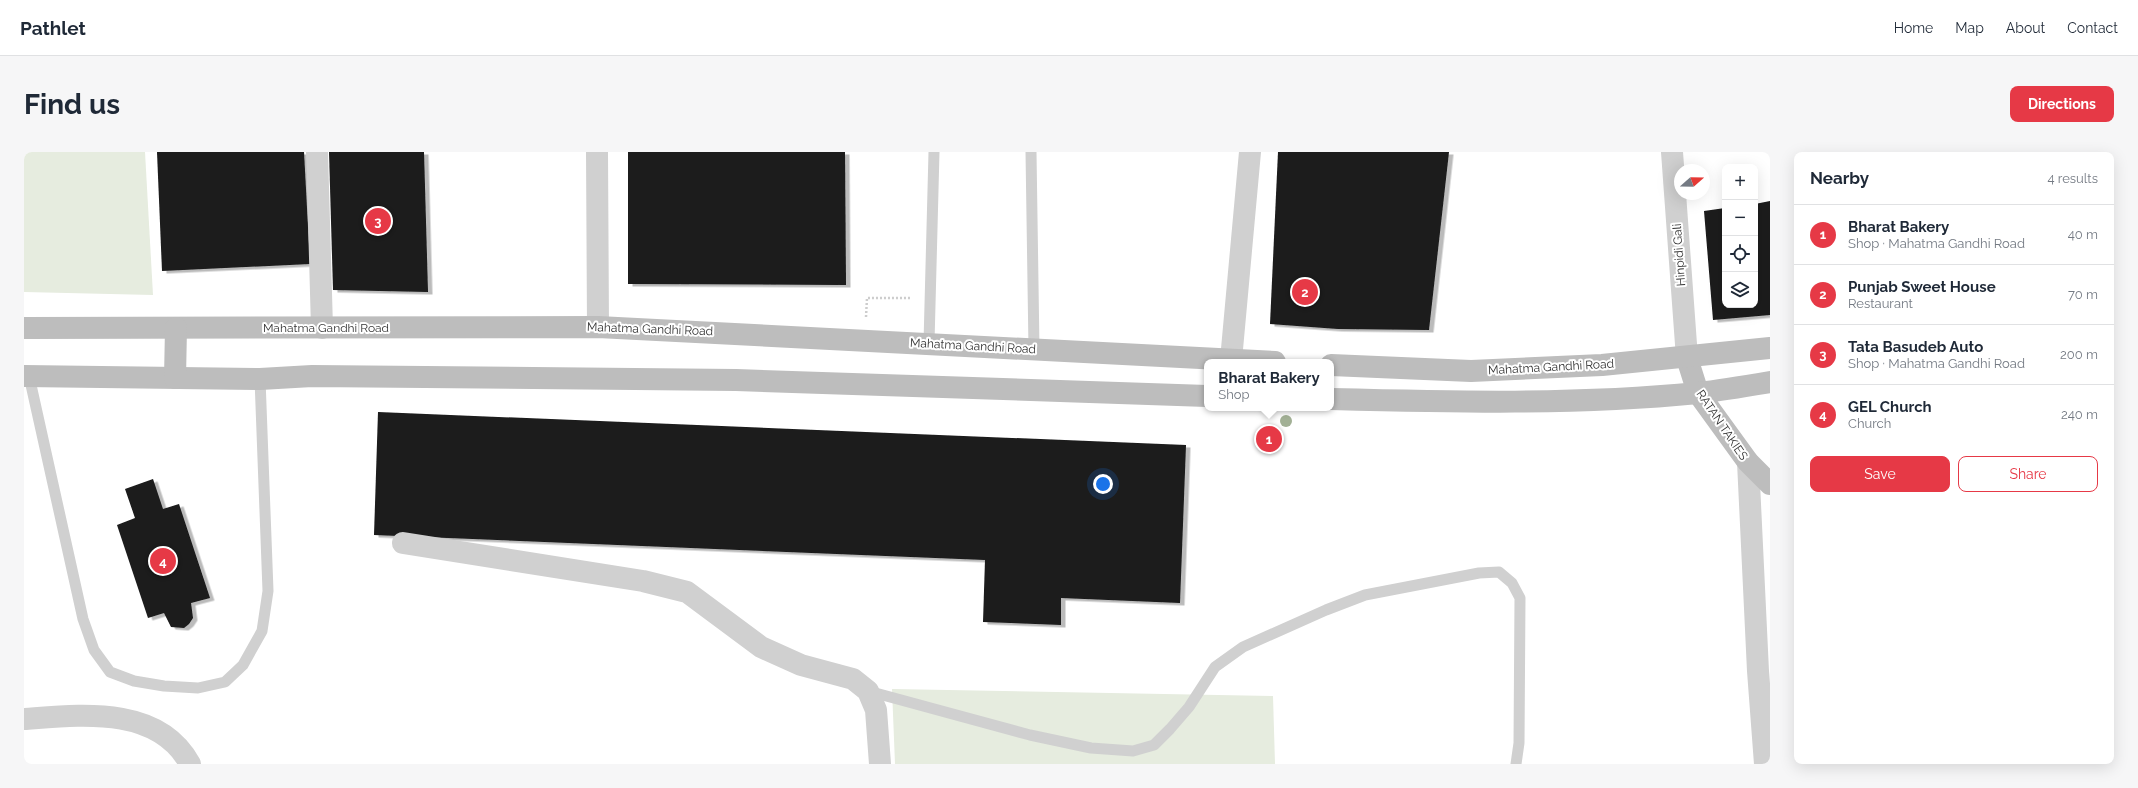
<!DOCTYPE html>
<html lang="en">
<head>
<meta charset="utf-8">
<style>
  body { margin:0; font-family:Raleway,sans-serif; background:#f6f6f7; color:#1f2937 }
  .controls { position:absolute; right:12px; top:12px; display:grid; overflow:hidden; border-radius:8px; box-shadow:0 4px 16px #0002 }
  .controls button { width:36px; height:36px; display:grid; place-items:center; padding:0; border:0; border-bottom:1px solid #e0e1e3; background:#fff; color:#1f2937; font:20px sans-serif }
  .compass { position:absolute; left:1650px; top:12px; width:36px; height:36px; border-radius:50%; background:#fff; box-shadow:0 4px 16px #0002; rotate:70deg }
  .you { position:absolute; left:1079px; top:332px; width:14px; height:14px; margin:-10px; border:3px solid #fff; border-radius:50%; background:#1a73e8; box-shadow:0 0 0 6px #1a73e833 }
  .badge { display:grid; place-items:center; width:26px; height:26px; border-radius:50%; background:#e63946; color:#fff; font-size:13px; font-weight:700 }
  .pin { position:absolute; translate:-50% -50%; border:2px solid #fff; box-shadow:0 1px 4px #0006 }
  .popup { position:absolute; left:1180px; top:207px; width:130px; height:52px; box-sizing:border-box; display:grid; place-content:center; border-radius:8px; background:#fff; filter:drop-shadow(0 1px 3px #0005); font-size:13px; white-space:nowrap; color:#747a83 }
  .popup b { font-size:15px; color:#1f2937 }
  .popup::after { content:''; position:absolute; left:50%; top:100%; margin-left:-8px; border:8px solid transparent; border-top-color:#fff }
  .list { margin:0; padding:0; list-style:none }
  h2 { display:flex; justify-content:space-between; align-items:center; height:52px; margin:0; padding:0 16px; font-size:17px }
  h2 small { font-size:13px; font-weight:400; color:#747a83 }
  .list li { display:grid; grid-template-columns:26px 1fr auto; gap:12px; align-items:center; box-sizing:border-box; height:60px; padding:0 16px; border-top:1px solid #e0e1e3 }
  .list b { display:block; font-size:15px; white-space:nowrap }
  .list p { margin:0; font-size:13px; white-space:nowrap; color:#747a83 }
  .list em { font-size:13px; font-style:normal; color:#747a83 }
  .actions { display:flex; gap:8px; padding:12px 16px }
  .actions a { flex:1; padding:9px 0; border:1px solid #e63946; border-radius:8px; text-align:center; font-size:14px; color:#e63946 }
  .actions .main { background:#e63946; color:#fff }
  .icon { flex:none; width:22px; height:22px; fill:none; stroke:currentColor; stroke-width:2; stroke-linecap:round; stroke-linejoin:round }
  .map { position:relative; flex:none; width:1746px; height:612px; overflow:hidden; border-radius:8px }
  header { display:flex; align-items:center; gap:24px; box-sizing:border-box; height:56px; padding:0 20px; background:#fff; border-bottom:1px solid #e0e1e3 }
  header strong { font-size:19px }
  nav { display:flex; gap:22px; margin-inline-start:auto; font-size:14px }
  .intro { display:flex; align-items:center; justify-content:space-between; box-sizing:border-box; height:96px; padding:0 24px }
  h1 { margin:0; font-size:28px }
  .button { padding:10px 18px; border-radius:8px; background:#e63946; color:#fff; font-size:14px; font-weight:700 }
  main { display:flex; gap:24px; padding:0 24px }
  aside { flex:1; background:#fff; border-radius:8px; box-shadow:0 4px 16px #0002 }
  .map>svg:first-child { display:block }
</style>
</head>
<body>
<header>
<strong>Pathlet</strong>
<nav><a>Home</a><a>Map</a><a>About</a><a>Contact</a></nav>
</header>
<div class="intro"><h1>Find us</h1><a class="button">Directions</a></div>
<main>
<div class="map">
<svg width="1746" height="612" viewBox="0 0 1746 612">
  <defs>
    <filter id="shadow"><feDropShadow dx="4.5" dy="2.5" stdDeviation="0" flood-color="#0004"/></filter>
  </defs>
  <rect width="100%" height="100%" fill="#fff"/>
  <g fill="#e6ecdf">
    <polygon points="0,0 121,0 129,143 0,140"/>
    <polygon points="868,537 1249,544 1251,612 871,612"/>
  </g>
  <g fill="#1a1a1a" filter="url(#shadow)">
    <polygon points="133,0 280,0 286,112 138,119"/>
    <polygon points="305,0 400,0 404,140 309,138"/>
    <polygon points="604,0 821,0 822,133 604,132"/>
    <polygon points="1254,0 1425,0 1405,178 1314,177 1246,172"/>
    <polygon points="1746,49 1746,163 1689,168 1680,59 1701,56 1701,153 1731,153 1731,52"/>
    <polygon points="354,260 1162,293 1156,451 1037,446 1037,473 959,470 961,408 350,383"/>
    <polygon points="129,327 139,357 155,352 186,446 167,451 169,466 165,472 160,476 147,475 140,461 124,466 93,373 111,366 101,337"/>
  </g>
  <g fill="none" stroke-linecap="round" stroke-linejoin="round">
    <polyline stroke="#cdcdcd" stroke-width="2.5" stroke-dasharray="2 2" stroke-linecap="butt" points="842,165 843,146 887,146"/>
    <g stroke="#d0d0d0" stroke-width="11">
      <polyline points="1007,0 1010,197"/>
      <polyline points="905,191 910,0"/>
      <polyline points="5,224 59,467 70,498 86,520 110,529 140,534 174,536 201,530 219,513 238,479 244,439 236,227"/>
      <polyline points="844,539 1006,583 1067,596 1109,599 1130,593 1146,577 1165,555 1191,515 1219,495 1302,458 1341,443 1455,421 1475,420 1488,431 1496,446 1495,591 1492,612"/>
    </g>
    <g stroke="#d0d0d0" stroke-width="22">
      <polyline points="293,0 298,176"/>
      <polyline points="573,0 574,175"/>
      <polyline points="1648,0 1663,206"/>
      <polyline points="1207,208 1226,0"/>
      <polyline points="1724,310 1734,519 1741,612"/>
      <polyline points="379,391 619,429 663,440 737,495 777,513 829,527 844,539 852,558 856,612"/>
      <path d="M0 567C56 563 134 553 166 612"/>
    </g>
    <g stroke="#bdbdbd" stroke-width="22">
      <polyline points="0,176 574,175 1251,210"/>
      <polyline points="1663,206 1674,241 1724,310 1746,332"/>
      <polyline points="1307,213 1447,219 1578,213 1746,196"/>
      <polyline points="0,224 236,227 288,224 712,228 1183,244"/>
      <polyline points="151,226 152,176"/>
      <path d="M1307 247C1429 250 1552 253 1674 241 1698 238 1722 234 1746 230"/>
    </g>
  </g>
  <circle fill="#a2b095" cx="1262" cy="269" r="6"/>
  <g text-anchor="middle" stroke-width="4" stroke-linejoin="round" paint-order="stroke">
    <g font-size="12" fill="#333" stroke="#fff">
      <text transform="translate(1655 103) rotate(-94)" y="4">Hinpidi Gali</text>
      <text x="302" y="180">Mahatma Gandhi Road</text>
      <text transform="translate(626 177) rotate(2)" y="4">Mahatma Gandhi Road</text>
      <text transform="translate(949 194) rotate(3)" y="4">Mahatma Gandhi Road</text>
      <text transform="translate(1527 215) rotate(-3)" y="4">Mahatma Gandhi Road</text>
      <text transform="translate(1698 273) rotate(56)" y="4">RATAN TAKIES</text>
    </g>
  </g>
</svg>
<div class="controls">
<button>+</button>
<button>−</button>
<button><svg class="icon" aria-label="locate" viewBox="0 0 24 24"><circle cx="12" cy="12" r="6"/><path d="M12 2v4M12 18v4M2 12h4M18 12h4"/></svg></button>
<button><svg class="icon" aria-label="layers" viewBox="0 0 24 24"><path d="M12 4l9 5-9 5-9-5zM3 14l9 5 9-5"/></svg></button>
</div>
<svg class="compass" viewBox="-18 -18 36 36"><path d="M0-13l5 13h-10z" fill="#e53935"/><path d="M0 13l5-13h-10z" fill="#747a83"/></svg>
<div class="you"></div>
<div class="pin badge" style="left:1245px;top:287px">1</div>
<div class="popup"><b>Bharat Bakery</b>Shop</div>
<div class="pin badge" style="left:1281px;top:140px">2</div>
<div class="pin badge" style="left:354px;top:69px">3</div>
<div class="pin badge" style="left:139px;top:409px">4</div>
</div>
<aside>
<h2>Nearby<small>4 results</small></h2>
<ul class="list">
<li><span class="badge">1</span><div><b>Bharat Bakery</b><p>Shop · Mahatma Gandhi Road</p></div><em>40 m</em></li>
<li><span class="badge">2</span><div><b>Punjab Sweet House</b><p>Restaurant</p></div><em>70 m</em></li>
<li><span class="badge">3</span><div><b>Tata Basudeb Auto</b><p>Shop · Mahatma Gandhi Road</p></div><em>200 m</em></li>
<li><span class="badge">4</span><div><b>GEL Church</b><p>Church</p></div><em>240 m</em></li>
</ul>
<div class="actions"><a class="main">Save</a><a>Share</a></div>
</aside>
</main>
</body>
</html>
